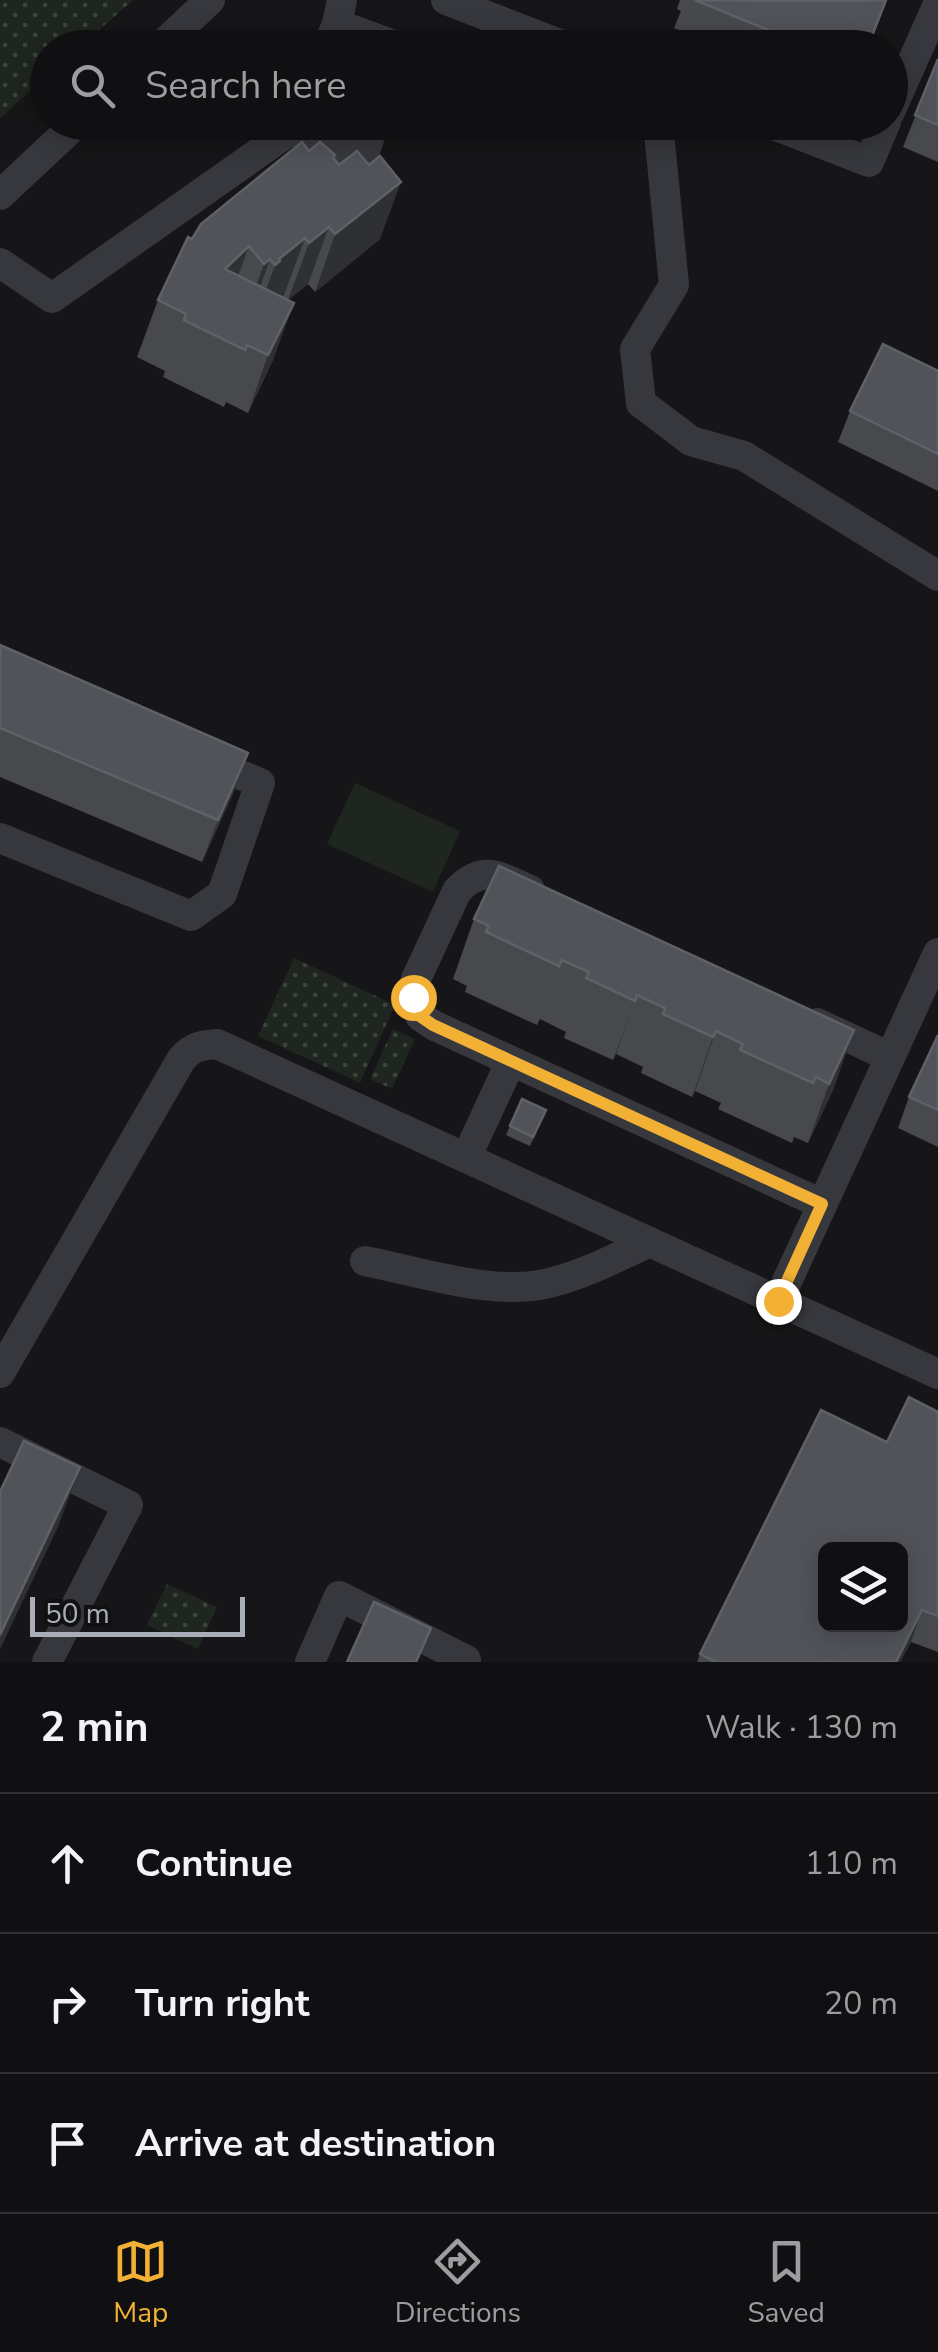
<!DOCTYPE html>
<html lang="en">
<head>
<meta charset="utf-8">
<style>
  body { margin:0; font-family:"Nunito Sans",sans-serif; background:#19191b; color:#f1f3f6 }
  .controls { position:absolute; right:30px; bottom:30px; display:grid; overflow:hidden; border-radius:15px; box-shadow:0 5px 25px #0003 }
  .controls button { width:90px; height:90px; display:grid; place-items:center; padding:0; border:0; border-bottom:2px solid #303032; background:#101012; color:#f1f3f6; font:50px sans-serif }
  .scale { position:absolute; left:30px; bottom:25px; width:215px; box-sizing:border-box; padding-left:10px; border:5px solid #a8adb8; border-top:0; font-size:28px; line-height:35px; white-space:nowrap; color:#a8adb8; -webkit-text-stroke:8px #111113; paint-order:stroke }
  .stop { position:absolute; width:30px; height:30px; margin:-22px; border:8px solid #f2b134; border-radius:50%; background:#fff }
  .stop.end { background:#f2b134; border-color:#fff; box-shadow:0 2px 10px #0008 }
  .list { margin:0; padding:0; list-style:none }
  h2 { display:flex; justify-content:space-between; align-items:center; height:130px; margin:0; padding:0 40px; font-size:42px }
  h2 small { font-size:32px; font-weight:400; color:#9c9d9f }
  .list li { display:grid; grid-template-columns:65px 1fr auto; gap:30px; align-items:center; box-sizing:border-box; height:140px; padding:0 40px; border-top:2px solid #303032 }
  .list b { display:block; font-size:38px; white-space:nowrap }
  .list em { font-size:32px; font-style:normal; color:#9c9d9f }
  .icon { flex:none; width:55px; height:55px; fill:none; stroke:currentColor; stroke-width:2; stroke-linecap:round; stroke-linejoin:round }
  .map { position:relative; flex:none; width:938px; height:1662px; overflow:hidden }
  .search { position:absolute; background:#101012; box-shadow:0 5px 25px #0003; left:30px; right:30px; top:30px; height:110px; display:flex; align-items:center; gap:25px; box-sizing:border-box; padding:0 35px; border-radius:55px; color:#9c9d9f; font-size:38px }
  .sheet { height:550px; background:#101012 }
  nav { display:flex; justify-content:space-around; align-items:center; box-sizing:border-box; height:140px; border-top:2px solid #303032; background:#101012; font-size:28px; color:#9c9d9f }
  nav a { display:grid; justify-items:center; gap:5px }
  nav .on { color:#f2b134 }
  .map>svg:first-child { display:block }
</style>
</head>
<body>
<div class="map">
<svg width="938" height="1662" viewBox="0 0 938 1662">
  <defs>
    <pattern id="grass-dots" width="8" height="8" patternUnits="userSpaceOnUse" patternTransform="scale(2.5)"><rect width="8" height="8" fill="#1e261f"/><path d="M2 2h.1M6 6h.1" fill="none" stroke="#3c433d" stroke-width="1.8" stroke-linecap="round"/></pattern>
  </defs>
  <rect width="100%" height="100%" fill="#161618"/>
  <g fill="url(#grass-dots)">
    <polygon points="0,0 133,0 80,47 48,48 47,76 0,118"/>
    <polygon points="294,958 395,1005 360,1083 258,1036"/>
    <polygon points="393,1029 415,1039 392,1089 370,1079"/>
    <polygon points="167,1584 217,1607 198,1649 147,1625"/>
  </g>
  <polygon fill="#1e261f" points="355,783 460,831 433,892 327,844"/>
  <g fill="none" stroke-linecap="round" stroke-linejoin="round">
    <g stroke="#37383d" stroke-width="30">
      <polyline points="446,0 570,48"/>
      <polyline points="337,24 402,48"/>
      <polyline points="159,48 210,0"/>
      <polyline points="327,48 337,24 342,0"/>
      <polyline points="890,112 938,4"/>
      <polyline points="658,122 674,285 635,349 641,403 691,441 744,456 938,576"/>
      <polyline points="766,122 869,162 886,122"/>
      <polyline points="291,130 363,156 375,122"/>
      <polyline points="0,195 78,122"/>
      <polyline points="0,263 52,298 291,130 294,122"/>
      <polyline points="0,838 191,916 222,894 260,783 205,760"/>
      <path d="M530 890C500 877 483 863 457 891L416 979 413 997 420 1016 433 1025 822 1204"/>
      <polyline points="817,1023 890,1057"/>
      <polyline points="466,1158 511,1061"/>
      <path d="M365 1261C420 1272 495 1297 549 1283 584 1275 617 1257 650 1242"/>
      <polyline points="778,1301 938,953"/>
      <path d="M0 1373 181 1060C191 1047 201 1045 217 1044L938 1374"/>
      <polyline points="0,1442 128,1505 47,1662"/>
      <polyline points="310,1662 339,1596 466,1660 465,1662"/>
    </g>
  </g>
  <g fill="#47494d">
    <polygon points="680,0 887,0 869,48 723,48 674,28 681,11 677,9"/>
    <polygon points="938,59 938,162 903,147"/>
    <polygon points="309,151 334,158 380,239 315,292 308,284 288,300 273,360 248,413 226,402 224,407 163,377 165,371 137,357 158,300 192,239"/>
    <polygon points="938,371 938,491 838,442 850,411"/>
    <polygon points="0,645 248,753 232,796 202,862 0,777"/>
    <polygon points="474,919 854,1030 833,1090 808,1143 794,1137 792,1143 718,1109 721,1103 695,1091 692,1097 641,1073 643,1067 616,1054 613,1060 564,1038 566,1032 540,1019 537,1025 465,992 467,986 453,979"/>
    <polygon points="938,1035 938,1147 898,1128 909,1097"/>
    <polygon points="542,1119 530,1146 506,1135 510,1126"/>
    <polygon points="938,1412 938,1652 911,1642 900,1662 697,1662 700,1654 887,1442"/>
  </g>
  <g fill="#2f3033">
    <polygon points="401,182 380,239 315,292 335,234"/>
    <polygon points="329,227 308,284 288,300 309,243"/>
    <polygon points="305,238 284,295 261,314 254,322 275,265 279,259"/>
    <polygon points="249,246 228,304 225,269"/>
    <polygon points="270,259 250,316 243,321 264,264"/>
    <polygon points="294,303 273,360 248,413 268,355"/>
    <polygon points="248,753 232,796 202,862 218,820"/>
    <polygon points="637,995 616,1054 613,1060 635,1001"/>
    <polygon points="854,1030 833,1090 808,1143 829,1084"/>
    <polygon points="716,1031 695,1091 692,1097 713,1037"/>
    <polygon points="80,1467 58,1527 0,1649 0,1635"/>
    <polygon points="922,1610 911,1642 900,1662 896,1662"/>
  </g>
  <g fill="#525359" stroke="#5f6168" stroke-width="2.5" fill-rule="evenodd">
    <polygon points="695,0 837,1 886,0 867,48 812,48"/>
    <polygon points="938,59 938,125 915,115"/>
    <polygon points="302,142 309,151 320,142 335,155 333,157 339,165 357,151 369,165 380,156 401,182 335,234 329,227 309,243 305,238 279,259 280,261 275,265 270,259 264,264 249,246 225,269 294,303 268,355 247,345 245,350 184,320 186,314 158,300 188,237 192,239 201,224"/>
    <polygon points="883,344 938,371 938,454 850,411"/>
    <polygon points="0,645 248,753 218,820 0,728"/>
    <polygon points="499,866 854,1030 829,1084 816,1077 813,1083 740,1050 743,1044 716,1031 713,1037 663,1014 665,1008 637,995 635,1001 586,978 589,972 562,960 559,966 486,932 489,926 474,919"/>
    <polygon points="938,1035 938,1110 909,1097"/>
    <polygon points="522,1099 546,1110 533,1137 510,1126"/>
    <path d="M909 1397 938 1412V1616L922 1610 896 1662H716L700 1654 821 1410 887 1442ZM826 1550H900V1624H826Z"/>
    <polygon points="24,1441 80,1467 0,1635 0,1492"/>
    <polygon points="374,1602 431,1628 416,1662 347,1662"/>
  </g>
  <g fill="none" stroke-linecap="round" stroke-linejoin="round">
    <polyline stroke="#f2b134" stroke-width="12" points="413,997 420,1016 433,1025 822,1204 778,1301"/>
  </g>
</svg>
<div class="controls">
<button><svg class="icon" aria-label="layers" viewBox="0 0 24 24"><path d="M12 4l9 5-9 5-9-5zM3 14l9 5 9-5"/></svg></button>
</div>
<div class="scale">50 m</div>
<div class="stop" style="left:413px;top:997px"></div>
<div class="stop end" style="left:778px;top:1301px"></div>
<div class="search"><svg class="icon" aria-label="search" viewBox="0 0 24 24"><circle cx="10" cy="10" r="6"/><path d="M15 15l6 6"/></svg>Search here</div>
</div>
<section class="sheet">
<h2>2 min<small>Walk · 130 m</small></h2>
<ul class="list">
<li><svg class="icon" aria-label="ahead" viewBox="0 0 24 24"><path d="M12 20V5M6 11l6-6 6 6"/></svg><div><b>Continue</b></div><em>110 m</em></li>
<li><svg class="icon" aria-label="right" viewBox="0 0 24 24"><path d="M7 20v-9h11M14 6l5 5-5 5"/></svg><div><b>Turn right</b></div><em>20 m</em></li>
<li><svg class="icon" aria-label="arrive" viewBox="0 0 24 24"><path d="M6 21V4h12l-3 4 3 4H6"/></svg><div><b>Arrive at destination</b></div></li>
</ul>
</section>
<nav>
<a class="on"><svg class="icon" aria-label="map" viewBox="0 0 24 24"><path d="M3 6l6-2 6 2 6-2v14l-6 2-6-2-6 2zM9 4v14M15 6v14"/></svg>Map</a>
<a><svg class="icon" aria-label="directions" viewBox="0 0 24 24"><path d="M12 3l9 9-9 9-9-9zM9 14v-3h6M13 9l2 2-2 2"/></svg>Directions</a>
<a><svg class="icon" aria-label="saved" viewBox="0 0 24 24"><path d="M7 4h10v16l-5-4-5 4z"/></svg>Saved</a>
</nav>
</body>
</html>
